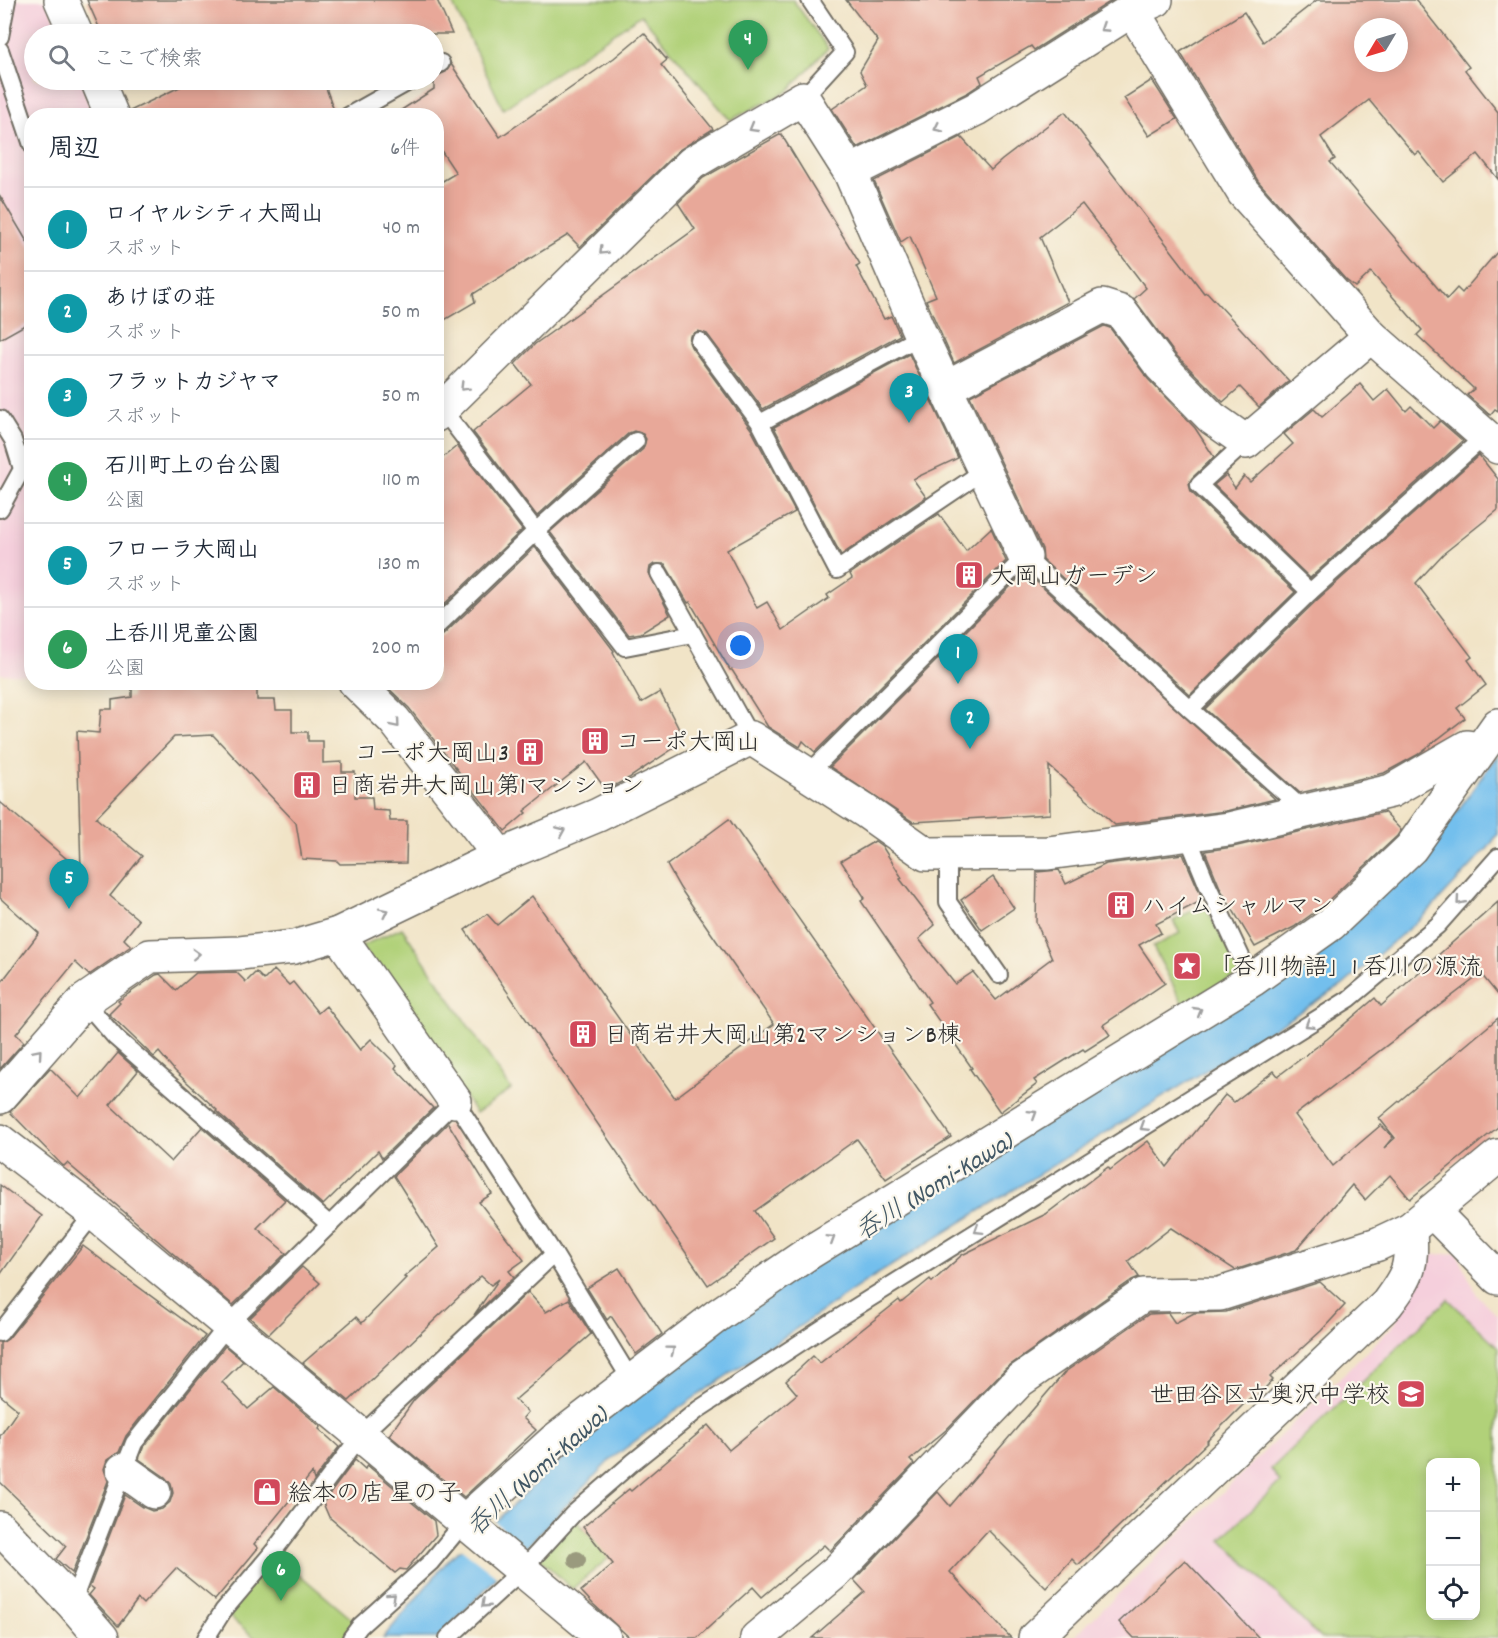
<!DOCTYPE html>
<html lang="ja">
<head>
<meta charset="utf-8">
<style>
  body { margin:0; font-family:Dekko,"Klee One",sans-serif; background:#f6f6f7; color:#1f2937 }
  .controls { position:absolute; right:18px; bottom:18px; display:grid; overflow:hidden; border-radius:12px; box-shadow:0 3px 15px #0003 }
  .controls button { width:54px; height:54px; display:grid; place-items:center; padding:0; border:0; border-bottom:2px solid #e0e1e3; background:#fff; color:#1f2937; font:30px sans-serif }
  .compass { position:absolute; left:1354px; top:18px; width:54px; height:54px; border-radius:50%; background:#fff; box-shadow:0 3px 15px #0003; rotate:232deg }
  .you { position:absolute; left:741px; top:646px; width:21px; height:21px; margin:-15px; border:4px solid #fff; border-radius:50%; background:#1a73e8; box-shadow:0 0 0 9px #1a73e833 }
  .badge { display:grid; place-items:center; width:39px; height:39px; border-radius:50%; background:#d1495b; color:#fff; font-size:20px; font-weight:700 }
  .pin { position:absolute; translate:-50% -50px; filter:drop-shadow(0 2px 3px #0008) }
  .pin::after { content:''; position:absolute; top:32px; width:21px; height:18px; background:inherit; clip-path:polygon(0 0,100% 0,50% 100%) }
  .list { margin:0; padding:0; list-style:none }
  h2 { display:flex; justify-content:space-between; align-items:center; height:78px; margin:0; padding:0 24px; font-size:26px }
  h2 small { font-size:20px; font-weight:400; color:#747a83 }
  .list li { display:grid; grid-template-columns:39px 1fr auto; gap:18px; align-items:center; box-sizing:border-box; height:84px; padding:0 24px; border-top:2px solid #e0e1e3 }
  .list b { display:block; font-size:22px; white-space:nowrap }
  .list p { margin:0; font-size:20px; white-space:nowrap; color:#747a83 }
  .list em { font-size:20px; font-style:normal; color:#747a83 }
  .icon { flex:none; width:33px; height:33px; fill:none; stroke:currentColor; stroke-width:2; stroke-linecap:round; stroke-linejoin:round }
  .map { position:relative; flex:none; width:1498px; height:1638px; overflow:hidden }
  .search { position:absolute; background:#fff; box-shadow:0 3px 15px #0003; left:24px; top:24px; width:420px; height:66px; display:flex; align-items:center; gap:15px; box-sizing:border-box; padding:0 21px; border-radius:33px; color:#747a83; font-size:22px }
  .panel { position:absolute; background:#fff; box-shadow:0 3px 15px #0003; left:24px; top:108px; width:420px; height:582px; border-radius:24px }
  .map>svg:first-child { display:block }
</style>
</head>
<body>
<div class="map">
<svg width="1498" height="1638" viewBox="0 0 1498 1638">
  <rect width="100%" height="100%" fill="#fbf7ec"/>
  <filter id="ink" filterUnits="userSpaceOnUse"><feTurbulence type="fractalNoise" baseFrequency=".0167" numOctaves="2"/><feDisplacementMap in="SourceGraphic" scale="12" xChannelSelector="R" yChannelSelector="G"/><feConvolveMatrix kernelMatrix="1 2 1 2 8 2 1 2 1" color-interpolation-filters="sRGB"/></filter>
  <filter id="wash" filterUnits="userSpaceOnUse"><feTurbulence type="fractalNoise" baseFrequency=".008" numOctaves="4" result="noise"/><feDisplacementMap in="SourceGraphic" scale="24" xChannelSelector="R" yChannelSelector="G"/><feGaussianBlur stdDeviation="1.35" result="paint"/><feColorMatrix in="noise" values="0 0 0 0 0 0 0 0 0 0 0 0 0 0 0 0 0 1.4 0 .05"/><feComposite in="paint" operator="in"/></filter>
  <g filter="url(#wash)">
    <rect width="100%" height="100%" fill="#f1e4c7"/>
    <g fill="#f5cfdc" fill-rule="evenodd">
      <polygon points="0,0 46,0 61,34 34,34 34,80 81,80 92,115 32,116 31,675 0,674"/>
      <path d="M1457 1253 1477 1295 1498 1316V1638H1073L1394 1325 1430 1255ZM1430 1462H1476V1616H1430Z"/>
    </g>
    <g fill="#b1d179" stroke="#6e7e52" stroke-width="1.5" fill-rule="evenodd">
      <polygon points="451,0 500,0 501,2 511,0 793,0 828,48 787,92 730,120 641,15 503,109"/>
      <polygon points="1204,904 1242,973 1183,1004 1153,947 1180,933 1173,921"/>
      <polygon points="402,928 511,1089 476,1113 361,946"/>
      <path d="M1448 1299 1498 1347V1638H1320L1221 1539 1280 1482 1271 1469ZM1430 1462H1476V1616H1430Z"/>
      <polygon points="574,1518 610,1557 572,1589 539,1558"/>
      <polygon points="273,1552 360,1626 351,1638 255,1638 223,1611"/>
    </g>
    <polygon fill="#73bfed" stroke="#4f758c" stroke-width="1.5" points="1498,754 1498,834 1488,848 1429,911 1342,986 865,1282 685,1404 611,1459 438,1638 383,1638 449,1559 499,1518 651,1376 725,1322 1257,989 1323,951 1370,908 1441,834"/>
    <polygon fill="#f1e4c7" points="492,1519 527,1549 499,1578 459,1547"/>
    <g id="blocks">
      <g fill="#e8a899" fill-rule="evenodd">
        <polygon points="87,0 437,0 452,34 102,34"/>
        <polygon points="846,0 1113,0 1034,50 1031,46 979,76 982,83 967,93 857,148 832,109 867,85 860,71 878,41"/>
        <path d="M1317 0H1416L1469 67 1465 70 1498 112V179L1478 154 1443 182 1419 152 1415 155 1369 100 1321 137 1335 159 1330 162 1447 299 1457 288 1462 293 1498 251V411L1495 409 1490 415 1467 395 1474 389 1417 335 1422 330 1371 272 1355 287 1346 280 1258 181 1180 52 1244 12 1263 42ZM1363 27H1399V63H1363Z"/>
        <polygon points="644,33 667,60 661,65 713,129 679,150 580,247 568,235 473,294 475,302 436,325 436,185 456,173 436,143 436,116 392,116 434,89 434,77 446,72 451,64 500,137 614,58"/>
        <polygon points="194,80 331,80 332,82 326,88 336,116 130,116 130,111"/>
        <polygon points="1152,80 1177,119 1149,136 1124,98"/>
        <polygon points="1065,112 1204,293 1207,292 1289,381 1259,407 1240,387 1223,402 1175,354 1134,299 1146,288 1082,204 1040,237 1068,302 954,363 926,300 936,296 910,236 901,242 874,181 961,137 991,170 1002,160"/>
        <polygon points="781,134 860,264 856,266 884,319 891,316 900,335 763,409 707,334 698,331 690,336 689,342 691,347 751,429 795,512 727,550 757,608 767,602 783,630 829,598 827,595 852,578 850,574 939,514 966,551 991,528 1006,561 815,752 803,741 800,747 768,727 732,670 730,670 690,602 688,603 665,564 654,564 650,567 649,573 670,615 641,633 629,635 550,532 643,449 646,439 643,434 634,431 629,433 537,516 473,432 531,384 515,364 535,344 695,229 678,203 703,178"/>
        <polygon points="0,196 32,250 32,321 0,339"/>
        <polygon points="1104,326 1110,328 1148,379 1195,428 1214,457 1192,478 1189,483 1191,492 1295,592 1190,695 1043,560 1042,549 970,396"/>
        <polygon points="909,354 958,458 913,479 926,497 841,555 774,427"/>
        <polygon points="1360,384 1374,401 1388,389 1406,411 1411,406 1433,428 1440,421 1463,441 1310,578 1214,485 1226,475 1235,488 1244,476 1250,482 1293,444 1284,434 1314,409 1322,417"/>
        <polygon points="457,446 522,530 436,612 436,463"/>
        <polygon points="1479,455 1498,479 1498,510 1443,554 1416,583 1472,657 1468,660 1486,685 1457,708 1465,718 1417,755 1384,773 1300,793 1205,709 1317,600"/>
        <polygon points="535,547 614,651 613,652 641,703 660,692 683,737 671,744 674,748 629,778 606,790 586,762 524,811 526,813 505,831 409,708 382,682 436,682 436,637 443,635"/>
        <polygon points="1022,575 1029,575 1275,799 1226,811 1115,825 1049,766 1050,814 913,822 830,767"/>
        <polygon points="132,682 257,682 257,700 275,700 276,710 292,710 292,732 308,732 308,741 323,741 323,763 342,762 342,772 355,772 355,797 372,797 373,810 389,811 390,821 407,821 406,863 340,864 337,861 302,859 296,823 213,735 174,737 96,818 142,856 110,896 139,920 124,939 131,946 89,975 75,962 16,1034 24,1042 0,1069 0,984 39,933 0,898 0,802 81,871 77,731 99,733 101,709 112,709 112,700 132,697"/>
        <polygon points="1384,812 1401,830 1397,836 1319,909 1294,927 1255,947 1221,890 1205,851 1233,847"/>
        <polygon points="729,819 951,1137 886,1179 857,1139 755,1211 774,1238 708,1285 465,930 487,914 497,925 532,896 675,1098 774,1024 680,888 667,865"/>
        <polygon points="875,841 882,846 902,878 900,879 935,925 919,939 955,984 973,972 996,1000 1052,958 1036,922 1037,872 1059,870 1066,884 1106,864 1183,854 1203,900 1156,924 1161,933 1139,945 1165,983 1103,1025 1110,1035 1085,1051 1083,1049 1034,1080 1037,1084 1000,1112 970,1069 972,1068 927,1004 930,1002 861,901 865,898 841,861"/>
        <polygon points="993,877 1014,908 982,930 961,900"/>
        <polygon points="1498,902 1498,995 1481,974 1295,1115 1333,1166 1381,1125 1393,1137 1384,1148 1395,1138 1379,1118 1498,1018 1498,1127 1410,1199 1390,1175 1365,1200 1352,1185 1296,1250 1235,1270 1171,1228 1128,1261 1139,1277 1132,1280 1006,1368 946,1430 910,1460 914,1464 830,1551 824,1545 762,1597 753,1587 697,1638 630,1638 593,1604 581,1591 613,1564 583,1527 629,1489 631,1491 708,1425 729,1450 797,1394 786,1381 813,1356 820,1363 899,1300 901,1303 930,1279 932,1282 962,1255 1046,1214 1108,1167 1110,1170 1148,1141 1167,1167 1225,1095 1234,1102 1274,1071 1278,1076 1327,1039 1375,998 1381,1006"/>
        <polygon points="274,970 289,985 293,982 318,1013 326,1006 360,1050 371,1039 397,1065 395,1068 433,1108 382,1158 378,1151 323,1205 216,1111 217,1110 175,1071 159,1052 154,1057 109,1014 120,1003 118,1001 156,975 160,974 176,990 196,973 236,972 246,982 256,972 264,980"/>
        <polygon points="118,1053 138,1071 110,1105 171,1162 202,1127 285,1200 257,1228 286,1253 233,1305 67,1163 64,1166 62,1165 10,1112 50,1068 80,1098"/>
        <polygon points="448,1123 492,1194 479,1202 524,1260 509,1271 514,1277 474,1315 499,1279 491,1285 481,1276 349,1401 303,1363 356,1317 362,1323 406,1278 404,1277 439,1247 394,1176"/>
        <polygon points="0,1185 42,1216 0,1275"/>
        <polygon points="83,1246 205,1336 126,1436 119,1452 107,1460 104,1469 108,1481 72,1573 56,1559 66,1546 0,1482 0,1436 18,1410 0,1395 0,1343 8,1339"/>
        <polygon points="302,1267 320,1283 269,1334 250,1318"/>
        <polygon points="619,1268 662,1334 636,1354 611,1316 607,1320 587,1288"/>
        <polygon points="1320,1282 1345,1305 1321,1331 1270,1377 1273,1380 1252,1401 1250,1398 1207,1441 1208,1442 1078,1565 1072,1559 1046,1588 988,1530 950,1572 1011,1638 812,1638 865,1592 854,1580 938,1492 950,1506 1065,1372 1149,1314 1168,1313 1175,1323 1194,1313 1226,1312"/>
        <polygon points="528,1292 546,1312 569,1299 591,1334 515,1400 528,1412 523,1418 536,1430 464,1497 389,1435 414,1400"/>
        <polygon points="225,1346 243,1361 222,1382 248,1409 274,1387 321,1427 319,1429 339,1447 314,1480 312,1473 254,1544 258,1548 215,1600 176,1568 143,1604 138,1599 118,1626 89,1595 94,1589 90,1586 125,1495 143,1507 152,1511 162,1509 170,1502 173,1493 171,1484 165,1477 139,1459 143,1448"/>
        <polygon points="355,1460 365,1469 367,1465 434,1521 436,1535 406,1570 400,1569 395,1573 329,1517 323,1503"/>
        <polygon points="1185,1560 1259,1638 1134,1638 1119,1622"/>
      </g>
    </g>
  </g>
  <g filter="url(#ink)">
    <use href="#blocks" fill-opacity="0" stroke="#706c62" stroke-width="1.5"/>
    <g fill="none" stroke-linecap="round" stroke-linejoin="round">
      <g stroke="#706c62" stroke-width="20">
        <g id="lane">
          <polyline points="0,37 7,0"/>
          <polyline points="0,50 32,145"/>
          <polyline points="434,67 441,63"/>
          <polyline points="803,98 845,52 810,0"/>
          <polyline points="348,116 412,80"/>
          <polyline points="699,341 760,423 837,570 985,470"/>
          <polyline points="442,409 625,647 693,634"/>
          <polyline points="0,419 13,440 22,469 0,509"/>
          <polyline points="760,423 921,336"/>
          <polyline points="1246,442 1199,485 1310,592"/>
          <polyline points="22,469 32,450"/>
          <polyline points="659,573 751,738"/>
          <polyline points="436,627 536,531 636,441"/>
          <polyline points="1190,709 1310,592 1485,436"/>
          <polyline points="808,774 1025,557 1190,709 1305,811"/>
          <polyline points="1187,835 1207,884 1252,980"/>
          <polyline points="948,854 948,902 999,975"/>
          <polyline points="84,1001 115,1037 330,1225"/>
          <polyline points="0,1333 94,1213"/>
          <polyline points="72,1603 134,1443 228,1325 455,1101 554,1254 631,1380"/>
          <polyline points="206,1638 223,1611 273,1552 361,1435 554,1254"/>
          <polyline points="351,1638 360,1626 431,1562 465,1521"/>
          <polyline points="448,1638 522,1570 573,1514 633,1462 699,1409 832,1322 1349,999 1438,925 1498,857"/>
        </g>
      </g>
      <g stroke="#706c62" stroke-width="36">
        <g id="street">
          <polyline points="61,0 76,34"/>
          <polyline points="1132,10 1243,192 1371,336 1498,447"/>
          <polyline points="97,80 112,116"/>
          <polyline points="850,172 976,109 1132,10 1156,0"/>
          <polyline points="946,388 1102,306 1121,312 1161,366 1212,418 1246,442 1371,336"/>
          <polyline points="436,415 692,163 803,98 850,172 921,336 1025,557"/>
          <polyline points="355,682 394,720 500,856"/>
          <polyline points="338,934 455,1101"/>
          <polyline points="0,1097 84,1001 150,956 240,953 294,947 338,934 500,856 598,815 751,738 865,811 926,854 1048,853 1229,829 1391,791 1467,747 1480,749"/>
          <polyline points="0,1141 94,1213 604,1638"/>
          <polyline points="1432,1211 1498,1278"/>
          <polyline points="123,1470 154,1492"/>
          <polyline points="465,1521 555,1440 718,1315 807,1254 1252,980 1331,924 1411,848 1498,725"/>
          <polyline points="0,1528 72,1603 102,1638"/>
          <polyline points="757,1638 838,1570 1019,1381 1143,1295 1220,1294 1378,1244 1410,1229 1498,1156"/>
          <path d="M1035 1638 1387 1304C1410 1273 1412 1267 1410 1229"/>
        </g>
      </g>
      <use href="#lane" stroke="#fff" stroke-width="16"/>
      <use href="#street" stroke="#fff" stroke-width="33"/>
    </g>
    <circle fill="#9a9a7e" cx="577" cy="1560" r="9"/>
    <defs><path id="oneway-chevron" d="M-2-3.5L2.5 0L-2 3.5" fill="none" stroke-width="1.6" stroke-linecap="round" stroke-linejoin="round" transform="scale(1.5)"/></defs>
    <g stroke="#a0a0a0">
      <use href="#oneway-chevron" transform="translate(1104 28) rotate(147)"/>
      <use href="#oneway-chevron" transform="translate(753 128) rotate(150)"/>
      <use href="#oneway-chevron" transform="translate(938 128) rotate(154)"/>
      <use href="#oneway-chevron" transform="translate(603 251) rotate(135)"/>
      <use href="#oneway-chevron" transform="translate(464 387) rotate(135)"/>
      <use href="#oneway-chevron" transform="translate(396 724) rotate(50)"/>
      <use href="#oneway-chevron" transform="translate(561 831) rotate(-23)"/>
      <use href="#oneway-chevron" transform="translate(1460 901) rotate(131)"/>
      <use href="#oneway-chevron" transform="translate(384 912) rotate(-26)"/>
      <use href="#oneway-chevron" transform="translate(196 954) rotate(-2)"/>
      <use href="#oneway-chevron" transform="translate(1198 1011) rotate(-31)"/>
      <use href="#oneway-chevron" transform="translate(1309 1024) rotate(148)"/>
      <use href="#oneway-chevron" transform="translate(38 1053) rotate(-49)"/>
      <use href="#oneway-chevron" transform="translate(1033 1114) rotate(-32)"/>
      <use href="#oneway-chevron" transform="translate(1144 1127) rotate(148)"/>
      <use href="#oneway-chevron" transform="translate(978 1230) rotate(148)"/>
      <use href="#oneway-chevron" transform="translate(831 1239) rotate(-32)"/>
      <use href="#oneway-chevron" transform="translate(671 1350) rotate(-37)"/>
      <use href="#oneway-chevron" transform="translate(392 1597) rotate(-42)"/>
      <use href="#oneway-chevron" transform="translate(485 1604) rotate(137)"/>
    </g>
  </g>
  <defs>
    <g id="building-square" transform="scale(1.5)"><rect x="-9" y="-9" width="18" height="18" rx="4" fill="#d1495b" stroke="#fbf7ec"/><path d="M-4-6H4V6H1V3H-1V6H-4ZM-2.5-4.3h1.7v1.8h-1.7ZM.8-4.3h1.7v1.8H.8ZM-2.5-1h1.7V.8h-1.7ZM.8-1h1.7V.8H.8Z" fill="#fff"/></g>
    <g id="sight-square" transform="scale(1.5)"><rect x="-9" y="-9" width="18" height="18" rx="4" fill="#d1495b" stroke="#fbf7ec"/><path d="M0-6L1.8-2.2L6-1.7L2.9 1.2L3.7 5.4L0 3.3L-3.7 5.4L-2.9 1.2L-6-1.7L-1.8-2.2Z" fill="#fff"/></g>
    <g id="school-square" transform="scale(1.5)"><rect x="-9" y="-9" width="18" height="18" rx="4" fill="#d1495b" stroke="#fbf7ec"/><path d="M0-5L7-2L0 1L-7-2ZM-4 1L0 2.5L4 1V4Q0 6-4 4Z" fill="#fff"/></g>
    <g id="shop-square" transform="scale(1.5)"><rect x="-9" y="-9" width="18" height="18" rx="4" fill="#d1495b" stroke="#fbf7ec"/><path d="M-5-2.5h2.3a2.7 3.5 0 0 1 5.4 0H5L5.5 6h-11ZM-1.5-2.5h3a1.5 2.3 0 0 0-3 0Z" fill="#fff"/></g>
  </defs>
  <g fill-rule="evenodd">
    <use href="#building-square" x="969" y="575"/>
    <use href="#building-square" x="595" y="741"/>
    <use href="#building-square" x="530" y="752"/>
    <use href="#building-square" x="307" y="785"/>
    <use href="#building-square" x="1121" y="905"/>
    <use href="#sight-square" x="1187" y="966"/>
    <use href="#building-square" x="583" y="1034"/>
    <use href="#school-square" x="1411" y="1394"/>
    <use href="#shop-square" x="267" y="1492"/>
  </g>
  <g text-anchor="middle" stroke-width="4.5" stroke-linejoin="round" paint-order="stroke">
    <g font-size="24" fill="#2b2b2b" stroke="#fbf7ec" text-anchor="start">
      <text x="990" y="583">大岡山ガーデン</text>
      <text x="616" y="749">コーポ大岡山</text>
      <text x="509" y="760" text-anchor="end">コーポ大岡山3</text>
      <text x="328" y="793">日商岩井大岡山第1マンション</text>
      <text x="1142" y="913">ハイムシャルマン</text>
      <text x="1208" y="974">「呑川物語」1 呑川の源流</text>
      <text x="604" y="1042">日商岩井大岡山第2マンションB棟</text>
      <text x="1390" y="1402" text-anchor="end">世田谷区立奥沢中学校</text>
      <text x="288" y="1500">絵本の店 星の子</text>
    </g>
    <g font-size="26" font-style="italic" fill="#415765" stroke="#fbf7ec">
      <text transform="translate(933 1185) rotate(-32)" y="9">呑川 (Nomi-Kawa)</text>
      <text transform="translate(536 1470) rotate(-42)" y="9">呑川 (Nomi-Kawa)</text>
    </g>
  </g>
</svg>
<div class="controls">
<button>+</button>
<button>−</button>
<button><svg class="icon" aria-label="locate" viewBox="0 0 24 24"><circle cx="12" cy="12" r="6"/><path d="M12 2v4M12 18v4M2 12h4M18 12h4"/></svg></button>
</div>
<svg class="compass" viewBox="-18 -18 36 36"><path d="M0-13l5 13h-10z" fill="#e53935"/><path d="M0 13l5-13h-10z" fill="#747a83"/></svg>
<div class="you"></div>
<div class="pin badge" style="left:958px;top:684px;background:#0f9aa8">1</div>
<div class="pin badge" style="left:970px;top:749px;background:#0f9aa8">2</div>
<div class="pin badge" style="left:909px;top:423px;background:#0f9aa8">3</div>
<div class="pin badge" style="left:748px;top:70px;background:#2e9e5b">4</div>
<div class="pin badge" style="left:69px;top:909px;background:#0f9aa8">5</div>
<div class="pin badge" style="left:281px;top:1601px;background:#2e9e5b">6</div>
<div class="search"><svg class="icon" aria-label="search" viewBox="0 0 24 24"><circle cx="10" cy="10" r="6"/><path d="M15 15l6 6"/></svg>ここで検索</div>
<section class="panel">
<h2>周辺<small>6件</small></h2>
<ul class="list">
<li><span class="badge" style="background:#0f9aa8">1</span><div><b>ロイヤルシティ大岡山</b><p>スポット</p></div><em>40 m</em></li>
<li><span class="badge" style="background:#0f9aa8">2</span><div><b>あけぼの荘</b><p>スポット</p></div><em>50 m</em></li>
<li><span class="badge" style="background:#0f9aa8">3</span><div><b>フラットカジヤマ</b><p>スポット</p></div><em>50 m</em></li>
<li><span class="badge" style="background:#2e9e5b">4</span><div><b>石川町上の台公園</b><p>公園</p></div><em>110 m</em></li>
<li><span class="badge" style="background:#0f9aa8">5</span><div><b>フローラ大岡山</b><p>スポット</p></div><em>130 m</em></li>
<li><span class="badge" style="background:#2e9e5b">6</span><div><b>上呑川児童公園</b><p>公園</p></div><em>200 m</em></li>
</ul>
</section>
</div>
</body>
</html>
